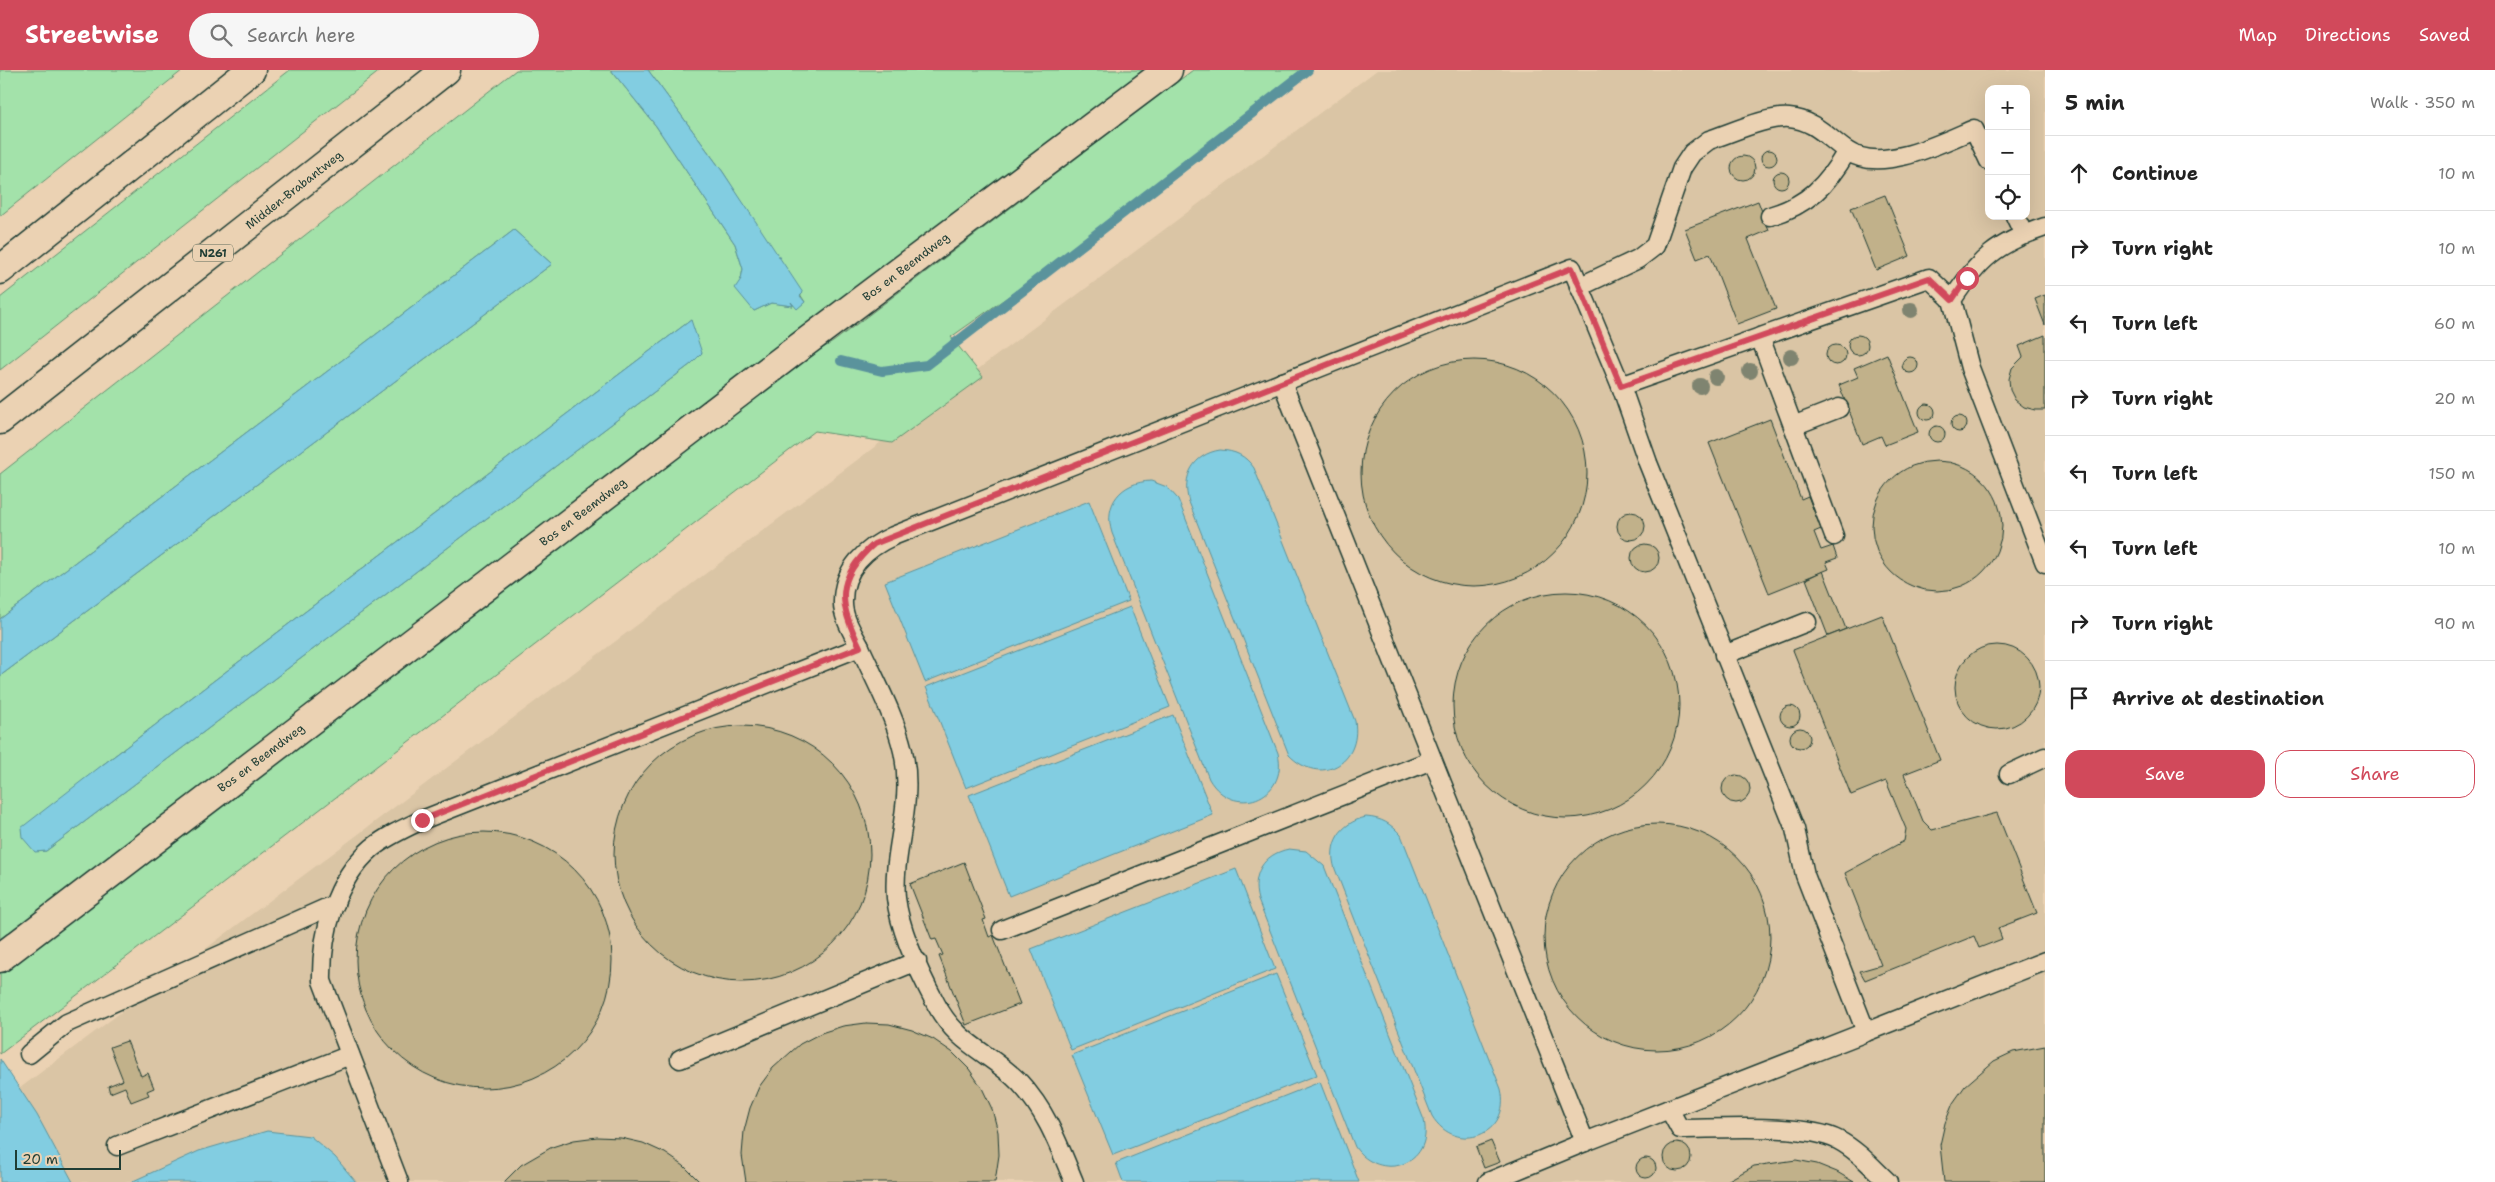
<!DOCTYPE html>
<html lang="en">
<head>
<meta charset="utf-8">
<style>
  body { margin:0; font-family:"Shantell Sans",sans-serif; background:#f6f6f6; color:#222 }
  .controls { position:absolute; right:15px; top:15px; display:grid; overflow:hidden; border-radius:10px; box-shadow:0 5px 20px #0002 }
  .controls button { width:45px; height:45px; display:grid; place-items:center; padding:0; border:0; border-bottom:1px solid #e0e0e0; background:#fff; color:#222; font:25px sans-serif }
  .scale { position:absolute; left:15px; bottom:12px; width:106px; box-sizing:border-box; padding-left:5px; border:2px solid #1f3d34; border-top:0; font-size:14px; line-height:18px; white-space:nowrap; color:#1f3d34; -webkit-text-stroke:4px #ebd2b3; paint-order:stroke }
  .stop { position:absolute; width:15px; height:15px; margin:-11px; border:4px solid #d1495b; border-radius:50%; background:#fff }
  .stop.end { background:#d1495b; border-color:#fff; box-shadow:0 1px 5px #0008 }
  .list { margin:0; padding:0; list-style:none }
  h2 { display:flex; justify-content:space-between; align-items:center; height:65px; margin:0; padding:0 20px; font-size:21px }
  h2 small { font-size:16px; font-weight:400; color:#767676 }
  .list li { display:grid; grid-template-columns:32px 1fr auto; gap:15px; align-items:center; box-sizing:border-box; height:75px; padding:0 20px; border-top:1px solid #e0e0e0 }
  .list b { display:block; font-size:19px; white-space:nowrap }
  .list em { font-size:16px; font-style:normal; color:#767676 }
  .actions { display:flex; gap:10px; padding:15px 20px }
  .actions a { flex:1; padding:11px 0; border:1px solid #d1495b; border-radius:15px; text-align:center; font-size:18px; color:#d1495b }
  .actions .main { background:#d1495b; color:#fff }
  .icon { flex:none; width:28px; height:28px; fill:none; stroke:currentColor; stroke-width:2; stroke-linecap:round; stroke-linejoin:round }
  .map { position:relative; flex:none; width:2045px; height:1112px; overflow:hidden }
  header { display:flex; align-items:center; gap:30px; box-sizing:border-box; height:70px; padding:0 25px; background:#d1495b; color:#fff }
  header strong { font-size:24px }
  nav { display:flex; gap:28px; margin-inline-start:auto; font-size:18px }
  .search { width:350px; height:45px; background:#f6f6f6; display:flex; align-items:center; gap:12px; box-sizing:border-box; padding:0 18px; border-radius:28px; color:#767676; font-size:19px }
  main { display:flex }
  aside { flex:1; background:#fff }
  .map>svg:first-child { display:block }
</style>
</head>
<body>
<header>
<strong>Streetwise</strong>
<div class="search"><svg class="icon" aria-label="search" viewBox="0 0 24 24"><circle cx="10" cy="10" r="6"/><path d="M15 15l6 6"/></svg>Search here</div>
<nav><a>Map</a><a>Directions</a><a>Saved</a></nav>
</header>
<main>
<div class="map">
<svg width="2045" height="1112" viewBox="0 0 2045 1112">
  <rect width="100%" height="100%" fill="#ebd2b3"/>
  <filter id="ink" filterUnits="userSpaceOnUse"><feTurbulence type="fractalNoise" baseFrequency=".02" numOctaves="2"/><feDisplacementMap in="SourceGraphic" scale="10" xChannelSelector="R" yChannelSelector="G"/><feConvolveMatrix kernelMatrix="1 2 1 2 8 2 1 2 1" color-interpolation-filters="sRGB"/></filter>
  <g filter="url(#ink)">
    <path fill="#dac5a5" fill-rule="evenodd" d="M1377 0H2045V1112H0V1033ZM1989 19H2026V146H1989Z"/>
    <g fill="#a3e2aa" stroke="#61906f" fill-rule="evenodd">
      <polygon points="0,0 183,0 0,146"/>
      <polygon points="290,0 381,0 0,300 0,228"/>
      <path d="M516 0H611L656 56 735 174 743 199 741 209 754 241 771 233 793 236 791 232 797 238 805 232 723 102 648 0H1160L0 877V606L552 194 514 160 0 549V404ZM691 250V294L46 781H35L101 696Z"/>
      <polygon points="1193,0 1307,0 1047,199 951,267 983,307 892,373 815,361 0,984 0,903 793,296 833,272"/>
    </g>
    <g fill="#82cde1" stroke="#5a939c">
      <polygon points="611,0 648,0 723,102 803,223 800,226 805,232 797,239 791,232 793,236 771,233 754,241 735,218 741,209 743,199 735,174 656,56"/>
      <polygon points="514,160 552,194 0,606 0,549"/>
      <polygon points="691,250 702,283 691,294 46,781 35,782 22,767 21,758 101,696"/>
      <path d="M1220 380C1235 381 1245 385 1254 398L1355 651C1362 694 1320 717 1289 685L1189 432C1181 406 1194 384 1220 380Z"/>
      <path d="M1151 411 1167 417 1178 429 1278 683C1289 729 1233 750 1209 709L1112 463C1103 434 1121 412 1151 411Z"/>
      <polygon points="1089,431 1129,531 925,612 885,512"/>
      <polygon points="1130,537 1170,637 966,718 926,617"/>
      <polygon points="1173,645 1213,745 1009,826 969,725"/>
      <path d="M1366 747C1382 748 1391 754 1401 765L1501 1019C1512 1065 1456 1086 1432 1046L1335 799C1327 774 1340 753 1366 747Z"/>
      <path d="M1289 779 1306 781 1324 796 1424 1050C1434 1097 1379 1112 1355 1077L1258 830C1251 805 1263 784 1289 779Z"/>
      <polygon points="1236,799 1275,899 1071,980 1031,879"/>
      <polygon points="1276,904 1317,1005 1113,1085 1072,985"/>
      <polygon points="0,989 37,1045 73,1112 0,1112"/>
      <polygon points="1320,1012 1359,1112 1123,1112 1116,1093"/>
      <polygon points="267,1061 310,1066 335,1087 356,1112 131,1112 199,1081"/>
    </g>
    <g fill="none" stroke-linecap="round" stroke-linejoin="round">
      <polyline stroke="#5a939c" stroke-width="10" points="841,291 882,301 927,295 1308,0"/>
    </g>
    <g fill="#c1b18a" stroke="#1f3d34">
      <circle cx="1769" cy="88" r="8"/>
      <circle cx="1743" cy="98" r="12"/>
      <circle cx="1781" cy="110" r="8"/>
      <polygon points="1885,125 1910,186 1876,200 1851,138"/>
      <polygon points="1758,131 1769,160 1748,169 1776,239 1737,254 1710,184 1697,189 1685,159"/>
      <polygon points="2045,225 2045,255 2035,229"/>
      <polygon points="2045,265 2045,340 2035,340 2024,337 2015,330 2010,320 2009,309 2012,298 2023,287 2019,276"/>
      <circle cx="1858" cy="275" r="10"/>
      <circle cx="1836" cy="285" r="10"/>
      <polygon points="1887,284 1918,362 1885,375 1881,366 1862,374 1839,315 1858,307 1854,298"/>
      <circle cx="1910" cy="295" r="8"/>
      <circle cx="1474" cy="403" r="113"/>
      <circle cx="1927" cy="342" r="8"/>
      <circle cx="1959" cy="354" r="8"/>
      <polygon points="1770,349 1801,429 1808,426 1821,459 1814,462 1821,480 1833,476 1837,488 1826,492 1829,499 1769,523 1709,373"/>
      <circle cx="1937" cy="364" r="8"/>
      <circle cx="1937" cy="456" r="65"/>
      <circle cx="1631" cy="456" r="14"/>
      <circle cx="1645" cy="488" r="14"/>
      <polygon points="1823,501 1846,559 1828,566 1806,509"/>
      <circle cx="1566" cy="635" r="113"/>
      <polygon points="1882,545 1940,690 1904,704 1923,751 1932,760 1997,743 2037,843 1998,858 2002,869 1979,878 1974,866 1865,910 1860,901 1881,895 1845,803 1904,771 1906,759 1886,711 1851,725 1793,580"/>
      <circle cx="1997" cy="617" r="42"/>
      <circle cx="1790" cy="646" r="10"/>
      <circle cx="742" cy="784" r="128"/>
      <circle cx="1800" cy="668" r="10"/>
      <circle cx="1736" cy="719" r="14"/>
      <circle cx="1657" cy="867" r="113"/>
      <circle cx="484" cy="890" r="128"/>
      <polygon points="964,792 986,849 983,850 989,867 993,865 1020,934 966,955 939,886 943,885 936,869 932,870 910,814"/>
      <polygon points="866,953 889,954 912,960 933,969 952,982 969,999 982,1018 992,1039 998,1062 999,1085 995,1112 746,1112 742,1085 744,1061 750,1038 759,1017 773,998 800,974 821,963 843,956"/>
      <polygon points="127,971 141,1006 148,1003 154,1018 147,1021 149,1025 131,1032 125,1017 110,1023 108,1016 123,1010 110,977"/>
      <polygon points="2045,976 2045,1112 1944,1112 1940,1075 1945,1053 1953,1033 1965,1016 1994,991 2013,982"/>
      <polygon points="597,1067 621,1068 643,1073 665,1083 684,1096 700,1112 504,1112 521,1095 552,1077 574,1070"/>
      <polygon points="1491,1071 1500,1092 1484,1098 1476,1077"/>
      <circle cx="1677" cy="1087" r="14"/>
      <circle cx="1646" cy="1098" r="10"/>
      <polygon points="1796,1090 1817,1094 1837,1102 1854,1112 1725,1112 1754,1096"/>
    </g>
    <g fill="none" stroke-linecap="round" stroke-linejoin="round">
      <g stroke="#1f3d34" stroke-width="21">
        <g id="service">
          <path d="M1770 146C1808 135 1827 115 1847 81"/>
          <polyline points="2015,146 2024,165"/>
          <path d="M2045 157C1997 173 1979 189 1952 230L1970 298 2045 493"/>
          <path d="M1579 217 1638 189 1655 176 1682 98 1692 83 1709 70C1731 63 1767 46 1789 48 1815 50 1828 68 1847 81 1881 104 1941 73 1974 59L1989 91"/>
          <polyline points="1952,230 1929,208 1621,316 1648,393 1795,759 1805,805 1866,962 2045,891"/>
          <polyline points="1760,267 1834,466"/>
          <polyline points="1282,312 1585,1072 1866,962"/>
          <polyline points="1793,356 1839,338"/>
          <polyline points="1724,585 1807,552"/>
          <polyline points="2009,704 2045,687"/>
          <polyline points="1002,860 1432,690"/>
          <polyline points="29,984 67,953 335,834"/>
          <polyline points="680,989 917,891"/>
          <path d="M1669 1039 1680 1059C1720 1059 1805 1053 1838 1070 1857 1080 1872 1097 1888 1112"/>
          <polyline points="117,1076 350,985"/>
          <path d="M399 1112 322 911C321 864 335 810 372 778 387 766 405 758 422 750L860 577"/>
          <path d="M1074 1112C1059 1076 1047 1042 1020 1013 990 982 958 976 936 934 920 904 900 861 896 828 892 778 915 735 903 681 895 646 875 610 860 577 853 563 842 547 843 531 843 499 866 478 893 466L1572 198 1621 316"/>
          <polyline points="1488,1112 1585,1072"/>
        </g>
      </g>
      <g stroke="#1f3d34" stroke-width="31">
        <polyline id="minor" points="0,888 790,284 1168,0"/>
      </g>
      <g stroke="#1f3d34" stroke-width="31">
        <g id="trunk">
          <polyline points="0,200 251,0"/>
          <polyline points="0,350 446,0"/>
        </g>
      </g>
      <use href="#service" stroke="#ebd2b3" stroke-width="18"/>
      <use href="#minor" stroke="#ebd2b3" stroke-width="28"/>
      <use href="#trunk" stroke="#ebd2b3" stroke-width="28"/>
    </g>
    <g fill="#7f8470">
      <circle cx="1911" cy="240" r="8"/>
      <circle cx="1791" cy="287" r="8"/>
      <circle cx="1750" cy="301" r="8"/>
      <circle cx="1716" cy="307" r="8"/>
      <circle cx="1700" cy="316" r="8"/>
    </g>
  </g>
  <g fill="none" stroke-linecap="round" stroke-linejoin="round" filter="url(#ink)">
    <path stroke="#d1495b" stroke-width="6" d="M422 750 860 577C839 534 834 509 874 474L1572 198 1621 316 1929 208 1952 230 1967 208"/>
  </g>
  <g text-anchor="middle" stroke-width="4" stroke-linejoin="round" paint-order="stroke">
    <rect fill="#ebd2b3" stroke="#5c6a5a" stroke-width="1" x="193" y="174.5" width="40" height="17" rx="4"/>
    <g font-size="11" font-weight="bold" fill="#1f3d34">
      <text x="213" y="187">N261</text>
    </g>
    <g font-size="12" fill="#1f3d34" stroke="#ebd2b3">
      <text transform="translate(294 120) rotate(-38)" y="4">Midden-Brabantweg</text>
      <text transform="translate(906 197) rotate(-37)" y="4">Bos en Beemdweg</text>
      <text transform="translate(583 442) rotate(-37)" y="4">Bos en Beemdweg</text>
      <text transform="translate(261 688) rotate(-37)" y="4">Bos en Beemdweg</text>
    </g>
  </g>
</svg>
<div class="controls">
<button>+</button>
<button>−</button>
<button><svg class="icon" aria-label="locate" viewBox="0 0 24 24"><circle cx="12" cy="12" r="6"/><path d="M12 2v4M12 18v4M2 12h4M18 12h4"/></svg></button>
</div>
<div class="scale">20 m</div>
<div class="stop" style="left:1967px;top:208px"></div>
<div class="stop end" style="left:422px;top:750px"></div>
</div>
<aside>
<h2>5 min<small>Walk · 350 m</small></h2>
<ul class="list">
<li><svg class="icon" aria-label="ahead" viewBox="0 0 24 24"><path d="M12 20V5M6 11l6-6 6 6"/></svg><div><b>Continue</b></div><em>10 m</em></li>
<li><svg class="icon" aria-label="right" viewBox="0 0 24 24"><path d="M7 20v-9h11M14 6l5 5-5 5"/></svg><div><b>Turn right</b></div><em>10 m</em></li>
<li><svg class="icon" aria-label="left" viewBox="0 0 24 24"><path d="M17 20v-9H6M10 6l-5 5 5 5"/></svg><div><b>Turn left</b></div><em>60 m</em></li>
<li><svg class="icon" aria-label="right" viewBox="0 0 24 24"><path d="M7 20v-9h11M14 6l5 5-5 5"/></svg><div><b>Turn right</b></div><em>20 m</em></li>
<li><svg class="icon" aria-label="left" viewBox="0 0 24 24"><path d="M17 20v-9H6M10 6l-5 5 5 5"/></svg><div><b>Turn left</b></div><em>150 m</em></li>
<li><svg class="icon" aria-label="left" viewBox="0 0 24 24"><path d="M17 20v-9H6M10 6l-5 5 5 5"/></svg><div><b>Turn left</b></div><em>10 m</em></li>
<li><svg class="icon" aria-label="right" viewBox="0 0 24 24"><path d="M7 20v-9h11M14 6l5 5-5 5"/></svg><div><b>Turn right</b></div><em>90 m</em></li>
<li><svg class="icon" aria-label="arrive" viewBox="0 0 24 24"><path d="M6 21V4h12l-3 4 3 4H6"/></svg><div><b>Arrive at destination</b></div></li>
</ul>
<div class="actions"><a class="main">Save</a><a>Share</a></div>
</aside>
</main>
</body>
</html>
